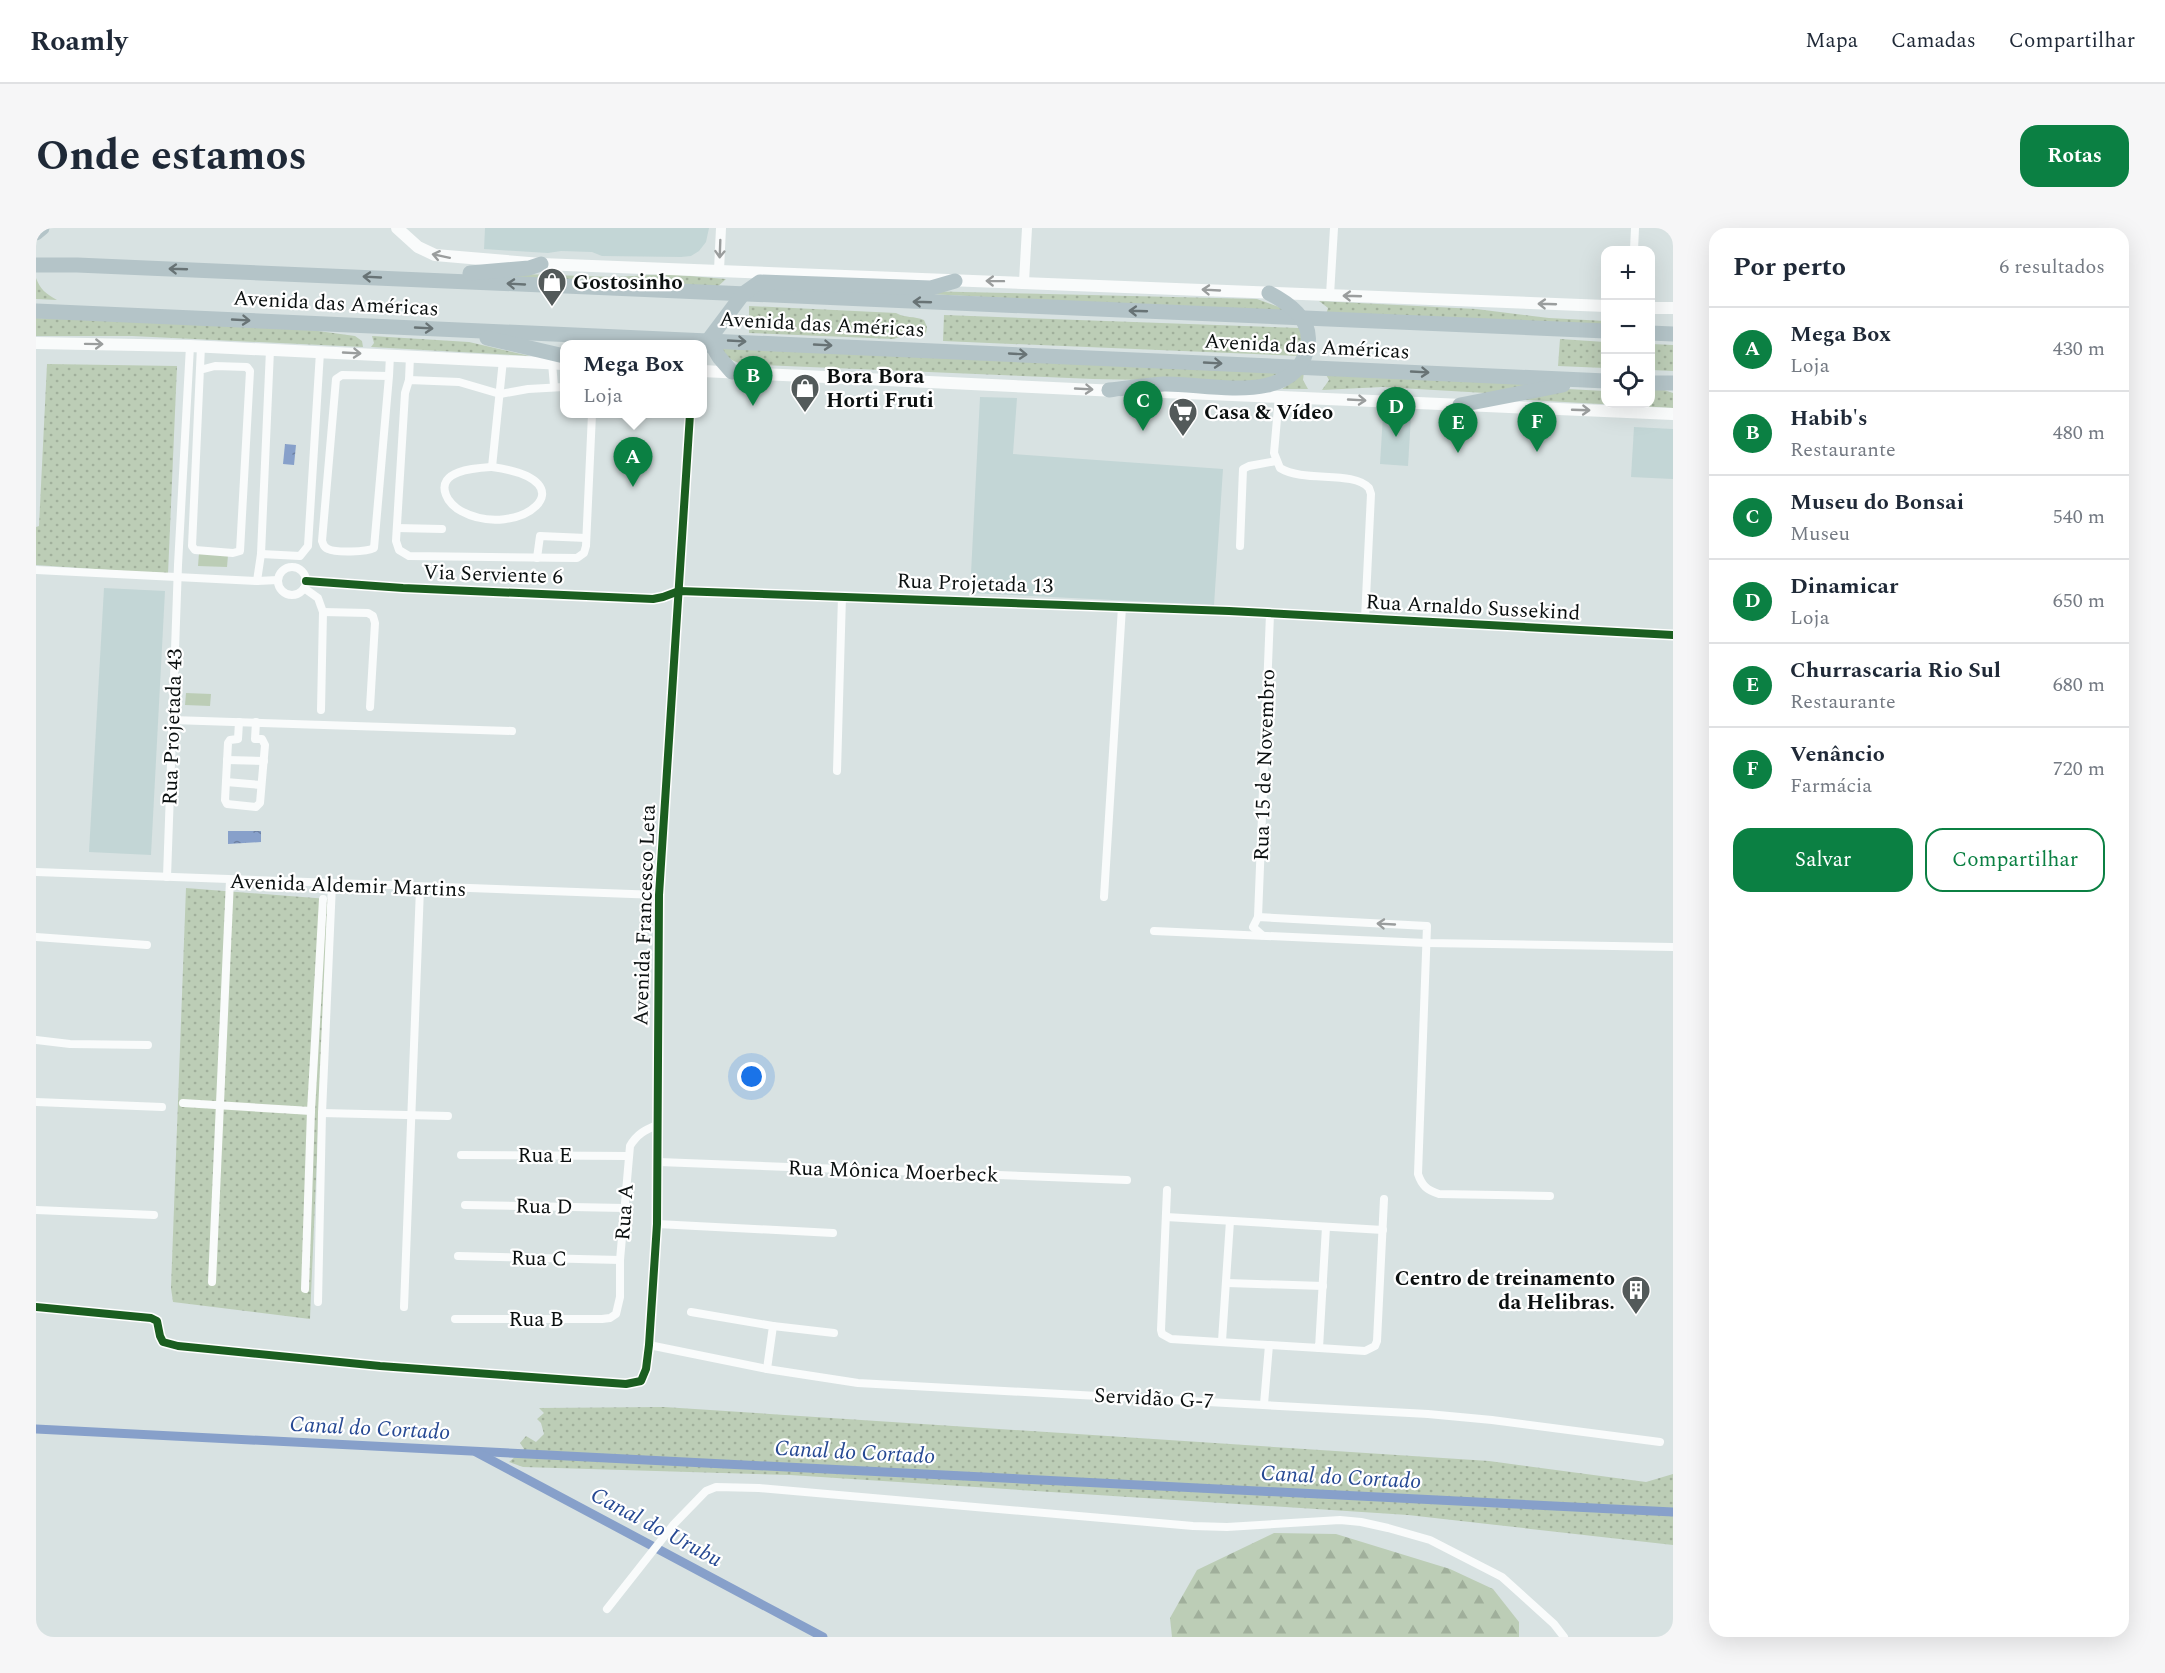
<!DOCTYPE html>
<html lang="pt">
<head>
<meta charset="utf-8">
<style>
  body { margin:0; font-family:Spectral,serif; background:#f6f6f7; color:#1f2937 }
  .controls { position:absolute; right:18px; top:18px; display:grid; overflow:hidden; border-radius:12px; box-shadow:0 6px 24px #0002 }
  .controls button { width:54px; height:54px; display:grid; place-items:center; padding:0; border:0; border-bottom:2px solid #e0e1e3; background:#fff; color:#1f2937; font:30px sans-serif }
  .you { position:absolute; left:716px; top:849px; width:21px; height:21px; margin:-15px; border:4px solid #fff; border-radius:50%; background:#1a73e8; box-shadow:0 0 0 9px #1a73e833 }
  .badge { display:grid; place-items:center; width:39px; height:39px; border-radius:50%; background:#0b8043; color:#fff; font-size:20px; font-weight:700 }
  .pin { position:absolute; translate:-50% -50px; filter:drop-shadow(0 2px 3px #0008) }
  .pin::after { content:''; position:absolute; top:32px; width:21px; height:18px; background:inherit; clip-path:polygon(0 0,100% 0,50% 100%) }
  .popup { position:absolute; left:524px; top:112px; width:147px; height:78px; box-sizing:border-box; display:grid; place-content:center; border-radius:12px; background:#fff; filter:drop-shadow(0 2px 4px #0005); font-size:20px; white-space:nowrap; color:#747a83 }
  .popup b { font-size:22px; color:#1f2937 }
  .popup::after { content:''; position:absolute; left:50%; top:100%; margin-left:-12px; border:12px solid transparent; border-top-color:#fff }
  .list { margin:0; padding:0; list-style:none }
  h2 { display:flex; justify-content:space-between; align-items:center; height:78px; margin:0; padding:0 24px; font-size:26px }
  h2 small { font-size:20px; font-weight:400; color:#747a83 }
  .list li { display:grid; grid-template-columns:39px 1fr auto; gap:18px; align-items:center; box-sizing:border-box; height:84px; padding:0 24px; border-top:2px solid #e0e1e3 }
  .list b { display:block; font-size:22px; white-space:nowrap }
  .list p { margin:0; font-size:20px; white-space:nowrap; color:#747a83 }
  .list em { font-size:20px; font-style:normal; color:#747a83 }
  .actions { display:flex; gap:12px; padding:18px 24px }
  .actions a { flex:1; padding:14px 0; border:2px solid #0b8043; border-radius:18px; text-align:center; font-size:21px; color:#0b8043 }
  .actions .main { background:#0b8043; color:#fff }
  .icon { flex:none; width:33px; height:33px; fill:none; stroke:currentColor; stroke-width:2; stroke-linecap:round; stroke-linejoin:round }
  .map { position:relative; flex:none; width:1637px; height:1409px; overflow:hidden; border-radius:18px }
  header { display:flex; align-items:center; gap:36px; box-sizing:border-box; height:84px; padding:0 30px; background:#fff; border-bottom:2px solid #e0e1e3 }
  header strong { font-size:28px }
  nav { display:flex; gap:33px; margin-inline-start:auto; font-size:21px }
  .intro { display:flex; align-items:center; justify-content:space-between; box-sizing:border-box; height:144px; padding:0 36px }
  h1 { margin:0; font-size:42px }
  .button { padding:15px 27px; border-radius:18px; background:#0b8043; color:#fff; font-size:21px; font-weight:700 }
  main { display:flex; gap:36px; padding:0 36px }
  aside { flex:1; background:#fff; border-radius:18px; box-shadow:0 6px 24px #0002 }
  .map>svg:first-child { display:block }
</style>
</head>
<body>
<header>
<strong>Roamly</strong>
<nav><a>Mapa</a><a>Camadas</a><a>Compartilhar</a></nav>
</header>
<div class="intro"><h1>Onde estamos</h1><a class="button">Rotas</a></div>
<main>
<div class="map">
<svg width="1637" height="1409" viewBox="0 0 1637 1409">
  <defs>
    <pattern id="grass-dots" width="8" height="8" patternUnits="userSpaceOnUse" patternTransform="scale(1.5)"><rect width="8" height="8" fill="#bccdb6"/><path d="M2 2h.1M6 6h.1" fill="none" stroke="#a0af9b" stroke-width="1.8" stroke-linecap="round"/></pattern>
    <pattern id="forest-firs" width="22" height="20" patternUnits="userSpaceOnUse" patternTransform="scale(1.5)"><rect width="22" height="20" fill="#bccdb6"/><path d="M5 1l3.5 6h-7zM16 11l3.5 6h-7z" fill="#a0af9b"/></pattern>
    <pattern id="water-ripples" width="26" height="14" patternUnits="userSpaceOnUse" patternTransform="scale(1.5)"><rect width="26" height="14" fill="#87a0ca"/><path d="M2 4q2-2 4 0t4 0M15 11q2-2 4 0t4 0" fill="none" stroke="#6d81a3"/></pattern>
  </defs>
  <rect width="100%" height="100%" fill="#d8e2e2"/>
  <g fill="#c3d6d6">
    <polygon points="449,0 673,0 670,14 663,23 655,28 645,29 566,28 556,24 525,23 512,25 448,21"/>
    <polygon points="944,169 981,170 977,226 1187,241 1178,377 934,365"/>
    <polygon points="1347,187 1375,188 1372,238 1344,236"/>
    <polygon points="1598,199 1637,201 1637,251 1595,249"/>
    <polygon points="68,360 129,363 115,627 53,624"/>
  </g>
  <g fill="url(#grass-dots)">
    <polygon points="485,46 579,49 630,46 690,51 679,61 466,49"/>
    <path d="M0 50C4 61 10 66 21 72L0 71Z"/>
    <polygon points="744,58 884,63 1221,71 1243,79 1251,85"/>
    <polygon points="1283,73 1440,81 1513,90 1569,93 1569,98 1290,86 1292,80"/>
    <path d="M713 78 860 85C868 90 879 88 888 92L891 99 890 105 885 109H863L858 111 713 105Z"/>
    <polygon points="908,87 1263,100 1267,109 1264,128 907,113"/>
    <polygon points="0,90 253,99 319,108 326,113 327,119 96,108 0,108"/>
    <polygon points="336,108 433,114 494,128 335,119 338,115"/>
    <polygon points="1524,111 1569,114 1569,140 1522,138"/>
    <polygon points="1615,116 1637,117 1637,143 1615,142"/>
    <polygon points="685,119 1251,142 1223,154 1057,151 705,136 689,129"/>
    <polygon points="11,136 141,138 132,346 0,337 0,299 3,298"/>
    <polygon points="1288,143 1509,154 1450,165 1346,159 1286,162 1293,152"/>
    <polygon points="1268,144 1267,152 1272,161 1246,161"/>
    <polygon points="1615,160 1625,161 1637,165 1637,180 1476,171 1531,161 1569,163 1570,176 1614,176"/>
    <polygon points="150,660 292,671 274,1091 137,1074 135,1060"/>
    <polygon points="628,1179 1453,1233 1610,1254 1637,1246 1637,1317 1372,1287 754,1247 487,1239 473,1234 488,1221 484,1215 490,1208 500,1214 508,1206 505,1195 501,1191 508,1185 503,1180"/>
  </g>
  <polygon fill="url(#forest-firs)" points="1238,1305 1300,1306 1414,1341 1457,1361 1483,1394 1483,1409 1136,1409 1134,1390 1161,1342"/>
  <g fill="#bccdb6">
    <polygon points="163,325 192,327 191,339 162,338"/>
    <polygon points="150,465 175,466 174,478 149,477"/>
  </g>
  <g fill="url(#water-ripples)">
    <polygon points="249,216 260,217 258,237 247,236"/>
    <polygon points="192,603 225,603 225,614 192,616"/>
  </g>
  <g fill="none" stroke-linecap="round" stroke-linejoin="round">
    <g stroke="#87a0ca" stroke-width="9">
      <polyline points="0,1201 1637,1284"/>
      <polyline points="440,1224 787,1409"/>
    </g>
    <g stroke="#f9fbfb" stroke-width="8">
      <polyline points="1598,22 1599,0"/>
      <polyline points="1294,67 1298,0"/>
      <polyline points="516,135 518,158"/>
      <polyline points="164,142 179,138 211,139 214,143 204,323 197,325 159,322 156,318 165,118"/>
      <path d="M353 148 306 147 300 151 286 313C288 317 287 319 292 321 300 325 331 324 338 320L353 148 354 127"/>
      <polyline points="373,152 374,128"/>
      <polyline points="528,159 492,161 464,166 423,154 373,152 369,165 360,313 363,322 373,328 541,330 548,325 550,318 556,186"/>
      <path d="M1243 168 1238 225 1244 240C1268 255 1317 242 1333 260L1335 266 1329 391"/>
      <path d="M456 239C558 253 482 314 425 283 419 280 412 273 410 267 400 242 441 240 456 239Z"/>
      <polyline points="456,239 467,132"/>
      <polyline points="361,300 406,301"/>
      <polyline points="1204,318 1207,241 1213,238 1240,233"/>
      <polyline points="225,326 264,328 272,318 284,124"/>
      <polyline points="501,330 504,308 550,310"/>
      <circle cx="256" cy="353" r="14"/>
      <polyline points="0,342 221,353 242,352"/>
      <polyline points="221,353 225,326 234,122"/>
      <polyline points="270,353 367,360 617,371 627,369 643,363 1193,383 1637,407"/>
      <polyline points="268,360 282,370 287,384 285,482"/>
      <polyline points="287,384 332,385 337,388 339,395 334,479"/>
      <polyline points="136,492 476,503"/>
      <polyline points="203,494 202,511 194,512 192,515 189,572 191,576 220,579 224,575 229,517 226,511 219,511 220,494"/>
      <polyline points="191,532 228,533"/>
      <polyline points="801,543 806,368"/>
      <polyline points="190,554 225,557"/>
      <polyline points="0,644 623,667"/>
      <polyline points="131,649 142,337 154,118"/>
      <polyline points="1068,669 1086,379"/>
      <polyline points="1222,689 1234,386"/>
      <polyline points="1118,703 1390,715 1637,719"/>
      <path d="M1226 707 1217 699 1222 689 1391 698 1382 946C1386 958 1391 962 1403 966L1514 968"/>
      <polyline points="0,709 111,717"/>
      <polyline points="0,812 34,816 112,817"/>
      <polyline points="0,874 126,879"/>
      <polyline points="147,875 275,883"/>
      <polyline points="286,885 412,888"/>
      <polyline points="425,927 592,928"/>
      <polyline points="623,934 1091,952"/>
      <polyline points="1131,962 1125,1102 1126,1106 1135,1111 1283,1120 1290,999"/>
      <polyline points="429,977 588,980"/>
      <polyline points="0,982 118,987"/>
      <polyline points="1130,989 1347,1002"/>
      <polyline points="621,996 797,1005"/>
      <polyline points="422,1028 584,1032"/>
      <polyline points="176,1054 194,652"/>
      <polyline points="1191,1055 1287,1058"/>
      <polyline points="269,1061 275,883 287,671"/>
      <polyline points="282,1074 286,885 296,656"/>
      <polyline points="0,1079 115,1090 121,1093 124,1108 127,1114 142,1118 344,1138 590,1156 605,1153 610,1141 613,1117 621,996 623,667 654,186"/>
      <polyline points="368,1079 384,660"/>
      <polyline points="655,1084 737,1098 731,1141"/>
      <path d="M419 1091H566L574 1090 580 1086 584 1069V1032L594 918C601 906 609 902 621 897"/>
      <polyline points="737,1098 798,1105"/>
      <polyline points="1186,1113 1194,993"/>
      <polyline points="613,1117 731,1141 822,1155 1392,1186 1456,1192 1624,1214"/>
      <polyline points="1283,1120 1329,1123 1339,1118 1341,1113 1348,971"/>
      <polyline points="1228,1176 1233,1117"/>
      <polyline points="571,1381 638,1296 670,1263 680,1259 723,1260 1157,1298 1191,1299 1304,1292 1325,1294 1352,1300 1394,1312 1466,1349 1518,1396 1528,1409"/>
    </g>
    <g stroke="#f9fbfb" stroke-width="10">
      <polyline points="683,42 685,0"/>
      <polyline points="988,54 991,0"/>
    </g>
    <g stroke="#f9fbfb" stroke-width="12">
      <polyline points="361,0 382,19 399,27 505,36 1570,78"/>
      <polyline points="1614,80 1637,80"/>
      <polyline points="0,115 154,118 528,136"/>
      <polyline points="666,143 1081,163"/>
      <polyline points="1105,163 1637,186"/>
    </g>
    <g stroke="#b4c4c8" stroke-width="15">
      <polyline points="0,5 6,0"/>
      <polyline points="0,37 41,37 1570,103"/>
      <polyline points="434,45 493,40 505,36"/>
      <polyline points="0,83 1570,153"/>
      <polyline points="1614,105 1637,106"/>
      <polyline points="451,110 528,128"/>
      <polyline points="673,112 683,129 696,144"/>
      <polyline points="668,118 707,66 724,54 895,60 919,53"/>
      <polyline points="1614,155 1637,155"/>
      <path d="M1073 162C1092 160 1110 157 1128 156 1172 155 1262 180 1272 116 1276 91 1252 75 1233 65"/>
      <polyline points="1424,177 1527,157"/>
    </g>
    <g stroke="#fff" stroke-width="11">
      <g id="cycleway">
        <polyline points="270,353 367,360 617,371 627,369 643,363 1193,383 1637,407"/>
        <polyline points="0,1079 115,1090 121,1093 124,1108 127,1114 142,1118 344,1138 590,1156 605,1153 610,1141 613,1117 621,996 623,667 654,186"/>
      </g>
    </g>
    <use href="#cycleway" stroke="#1b5e20" stroke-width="8"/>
  </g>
  <defs><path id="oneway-shaft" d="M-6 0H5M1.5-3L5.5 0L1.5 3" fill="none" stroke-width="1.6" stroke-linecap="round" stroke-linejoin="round" transform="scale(1.5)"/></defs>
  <g stroke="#9a9d9d">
    <use href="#oneway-shaft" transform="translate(684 21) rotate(92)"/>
    <use href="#oneway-shaft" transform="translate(405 28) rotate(-168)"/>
    <use href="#oneway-shaft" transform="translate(959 53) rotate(-179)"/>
    <use href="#oneway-shaft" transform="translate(1175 62) rotate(-177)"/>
    <use href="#oneway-shaft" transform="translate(1316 68) rotate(-178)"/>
    <use href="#oneway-shaft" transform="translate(1511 76) rotate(-178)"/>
    <use href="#oneway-shaft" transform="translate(58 116) rotate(1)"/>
    <use href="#oneway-shaft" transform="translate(316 125) rotate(3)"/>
    <use href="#oneway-shaft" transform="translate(1048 161) rotate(3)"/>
    <use href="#oneway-shaft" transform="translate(1321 172) rotate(3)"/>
    <use href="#oneway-shaft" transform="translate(1545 182) rotate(2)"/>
    <use href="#oneway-shaft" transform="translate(1350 696) rotate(-177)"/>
  </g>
  <g stroke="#687375">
    <use href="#oneway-shaft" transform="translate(142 41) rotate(-178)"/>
    <use href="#oneway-shaft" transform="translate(336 49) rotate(-177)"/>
    <use href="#oneway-shaft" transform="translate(480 56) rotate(-177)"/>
    <use href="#oneway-shaft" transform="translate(886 74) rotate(-178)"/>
    <use href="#oneway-shaft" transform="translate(1102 83) rotate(-178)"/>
    <use href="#oneway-shaft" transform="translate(205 92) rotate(3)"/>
    <use href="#oneway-shaft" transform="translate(388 100) rotate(3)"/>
    <use href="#oneway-shaft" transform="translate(701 113) rotate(3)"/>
    <use href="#oneway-shaft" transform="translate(787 117) rotate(3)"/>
    <use href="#oneway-shaft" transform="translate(982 126) rotate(3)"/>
    <use href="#oneway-shaft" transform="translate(1177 135) rotate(3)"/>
    <use href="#oneway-shaft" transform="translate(1384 144) rotate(3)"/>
  </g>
  <defs>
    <g id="shop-pin" transform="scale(1.5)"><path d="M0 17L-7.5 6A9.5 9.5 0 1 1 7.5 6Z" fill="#535a5a" stroke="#fff"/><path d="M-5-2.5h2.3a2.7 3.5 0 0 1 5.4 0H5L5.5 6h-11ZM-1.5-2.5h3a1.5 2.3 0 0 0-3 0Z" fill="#fff"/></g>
    <g id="supermarket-pin" transform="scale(1.5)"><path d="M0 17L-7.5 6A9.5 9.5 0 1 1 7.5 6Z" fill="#535a5a" stroke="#fff"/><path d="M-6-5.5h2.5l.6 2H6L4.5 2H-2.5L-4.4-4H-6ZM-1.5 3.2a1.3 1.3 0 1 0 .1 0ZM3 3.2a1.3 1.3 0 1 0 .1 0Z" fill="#fff"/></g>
    <g id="building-pin" transform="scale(1.5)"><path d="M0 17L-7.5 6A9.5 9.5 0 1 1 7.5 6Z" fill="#535a5a" stroke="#fff"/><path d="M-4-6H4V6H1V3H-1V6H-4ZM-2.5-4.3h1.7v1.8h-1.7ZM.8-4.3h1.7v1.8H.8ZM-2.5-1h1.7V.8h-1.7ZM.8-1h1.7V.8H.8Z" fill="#fff"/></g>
  </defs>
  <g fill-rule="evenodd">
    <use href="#shop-pin" x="516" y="54"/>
    <use href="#shop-pin" x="769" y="160"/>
    <use href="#supermarket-pin" x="1147" y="184"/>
    <use href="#building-pin" x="1600" y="1062"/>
  </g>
  <g text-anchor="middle" stroke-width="4.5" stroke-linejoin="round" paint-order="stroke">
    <g font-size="21" font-weight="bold" fill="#0b1010" stroke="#fff" text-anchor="start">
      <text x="537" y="61">Gostosinho</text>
      <text x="790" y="155">Bora Bora<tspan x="790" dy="24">Horti Fruti</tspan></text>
      <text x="1168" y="191">Casa &amp; Vídeo</text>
      <text x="1579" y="1057" text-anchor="end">Centro de treinamento<tspan x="1579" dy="24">da Helibras.</tspan></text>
    </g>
    <g font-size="21" fill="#0b1010" stroke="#fff">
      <text transform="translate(300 75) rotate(3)" y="7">Avenida das Américas</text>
      <text transform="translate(786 96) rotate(3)" y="7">Avenida das Américas</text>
      <text transform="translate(1271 118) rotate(3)" y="7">Avenida das Américas</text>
      <text transform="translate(457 346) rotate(2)" y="7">Via Serviente 6</text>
      <text transform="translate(939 355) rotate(2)" y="7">Rua Projetada 13</text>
      <text transform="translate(1437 379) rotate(3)" y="7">Rua Arnaldo Sussekind</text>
      <text transform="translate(136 499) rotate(-88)" y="7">Rua Projetada 43</text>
      <text transform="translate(1228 537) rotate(-88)" y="7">Rua 15 de Novembro</text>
      <text transform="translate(312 657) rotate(2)" y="7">Avenida Aldemir Martins</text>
      <text transform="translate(608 687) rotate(-88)" y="7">Avenida Francesco Leta</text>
      <text x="509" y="934">Rua E</text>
      <text transform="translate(857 943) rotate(2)" y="7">Rua Mônica Moerbeck</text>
      <text transform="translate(508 978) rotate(1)" y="7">Rua D</text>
      <text transform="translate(588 984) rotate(-86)" y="7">Rua A</text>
      <text transform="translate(503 1030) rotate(1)" y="7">Rua C</text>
      <text x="500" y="1098">Rua B</text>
      <text transform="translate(1118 1170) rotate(3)" y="7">Servidão G-7</text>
    </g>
    <g font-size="22" font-style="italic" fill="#264993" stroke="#fff">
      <text transform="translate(334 1199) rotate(3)" y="8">Canal do Cortado</text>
      <text transform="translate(819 1223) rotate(3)" y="8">Canal do Cortado</text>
      <text transform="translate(1305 1248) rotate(3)" y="8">Canal do Cortado</text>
      <text transform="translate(621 1298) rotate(28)" y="8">Canal do Urubu</text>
    </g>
  </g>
</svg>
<div class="controls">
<button>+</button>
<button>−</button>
<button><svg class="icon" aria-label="locate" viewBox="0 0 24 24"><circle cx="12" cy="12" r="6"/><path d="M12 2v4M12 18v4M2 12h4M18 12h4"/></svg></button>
</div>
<div class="you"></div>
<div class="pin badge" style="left:597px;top:259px">A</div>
<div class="popup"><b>Mega Box</b>Loja</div>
<div class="pin badge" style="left:717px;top:178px">B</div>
<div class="pin badge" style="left:1107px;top:203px">C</div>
<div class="pin badge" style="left:1360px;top:209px">D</div>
<div class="pin badge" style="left:1422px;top:225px">E</div>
<div class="pin badge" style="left:1501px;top:224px">F</div>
</div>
<aside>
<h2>Por perto<small>6 resultados</small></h2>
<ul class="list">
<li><span class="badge">A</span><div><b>Mega Box</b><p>Loja</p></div><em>430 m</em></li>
<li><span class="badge">B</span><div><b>Habib's</b><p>Restaurante</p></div><em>480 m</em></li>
<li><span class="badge">C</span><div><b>Museu do Bonsai</b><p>Museu</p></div><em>540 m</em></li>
<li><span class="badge">D</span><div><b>Dinamicar</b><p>Loja</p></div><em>650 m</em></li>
<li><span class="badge">E</span><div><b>Churrascaria Rio Sul</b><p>Restaurante</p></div><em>680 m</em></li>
<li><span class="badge">F</span><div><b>Venâncio</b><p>Farmácia</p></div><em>720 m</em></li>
</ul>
<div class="actions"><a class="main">Salvar</a><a>Compartilhar</a></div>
</aside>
</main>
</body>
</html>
